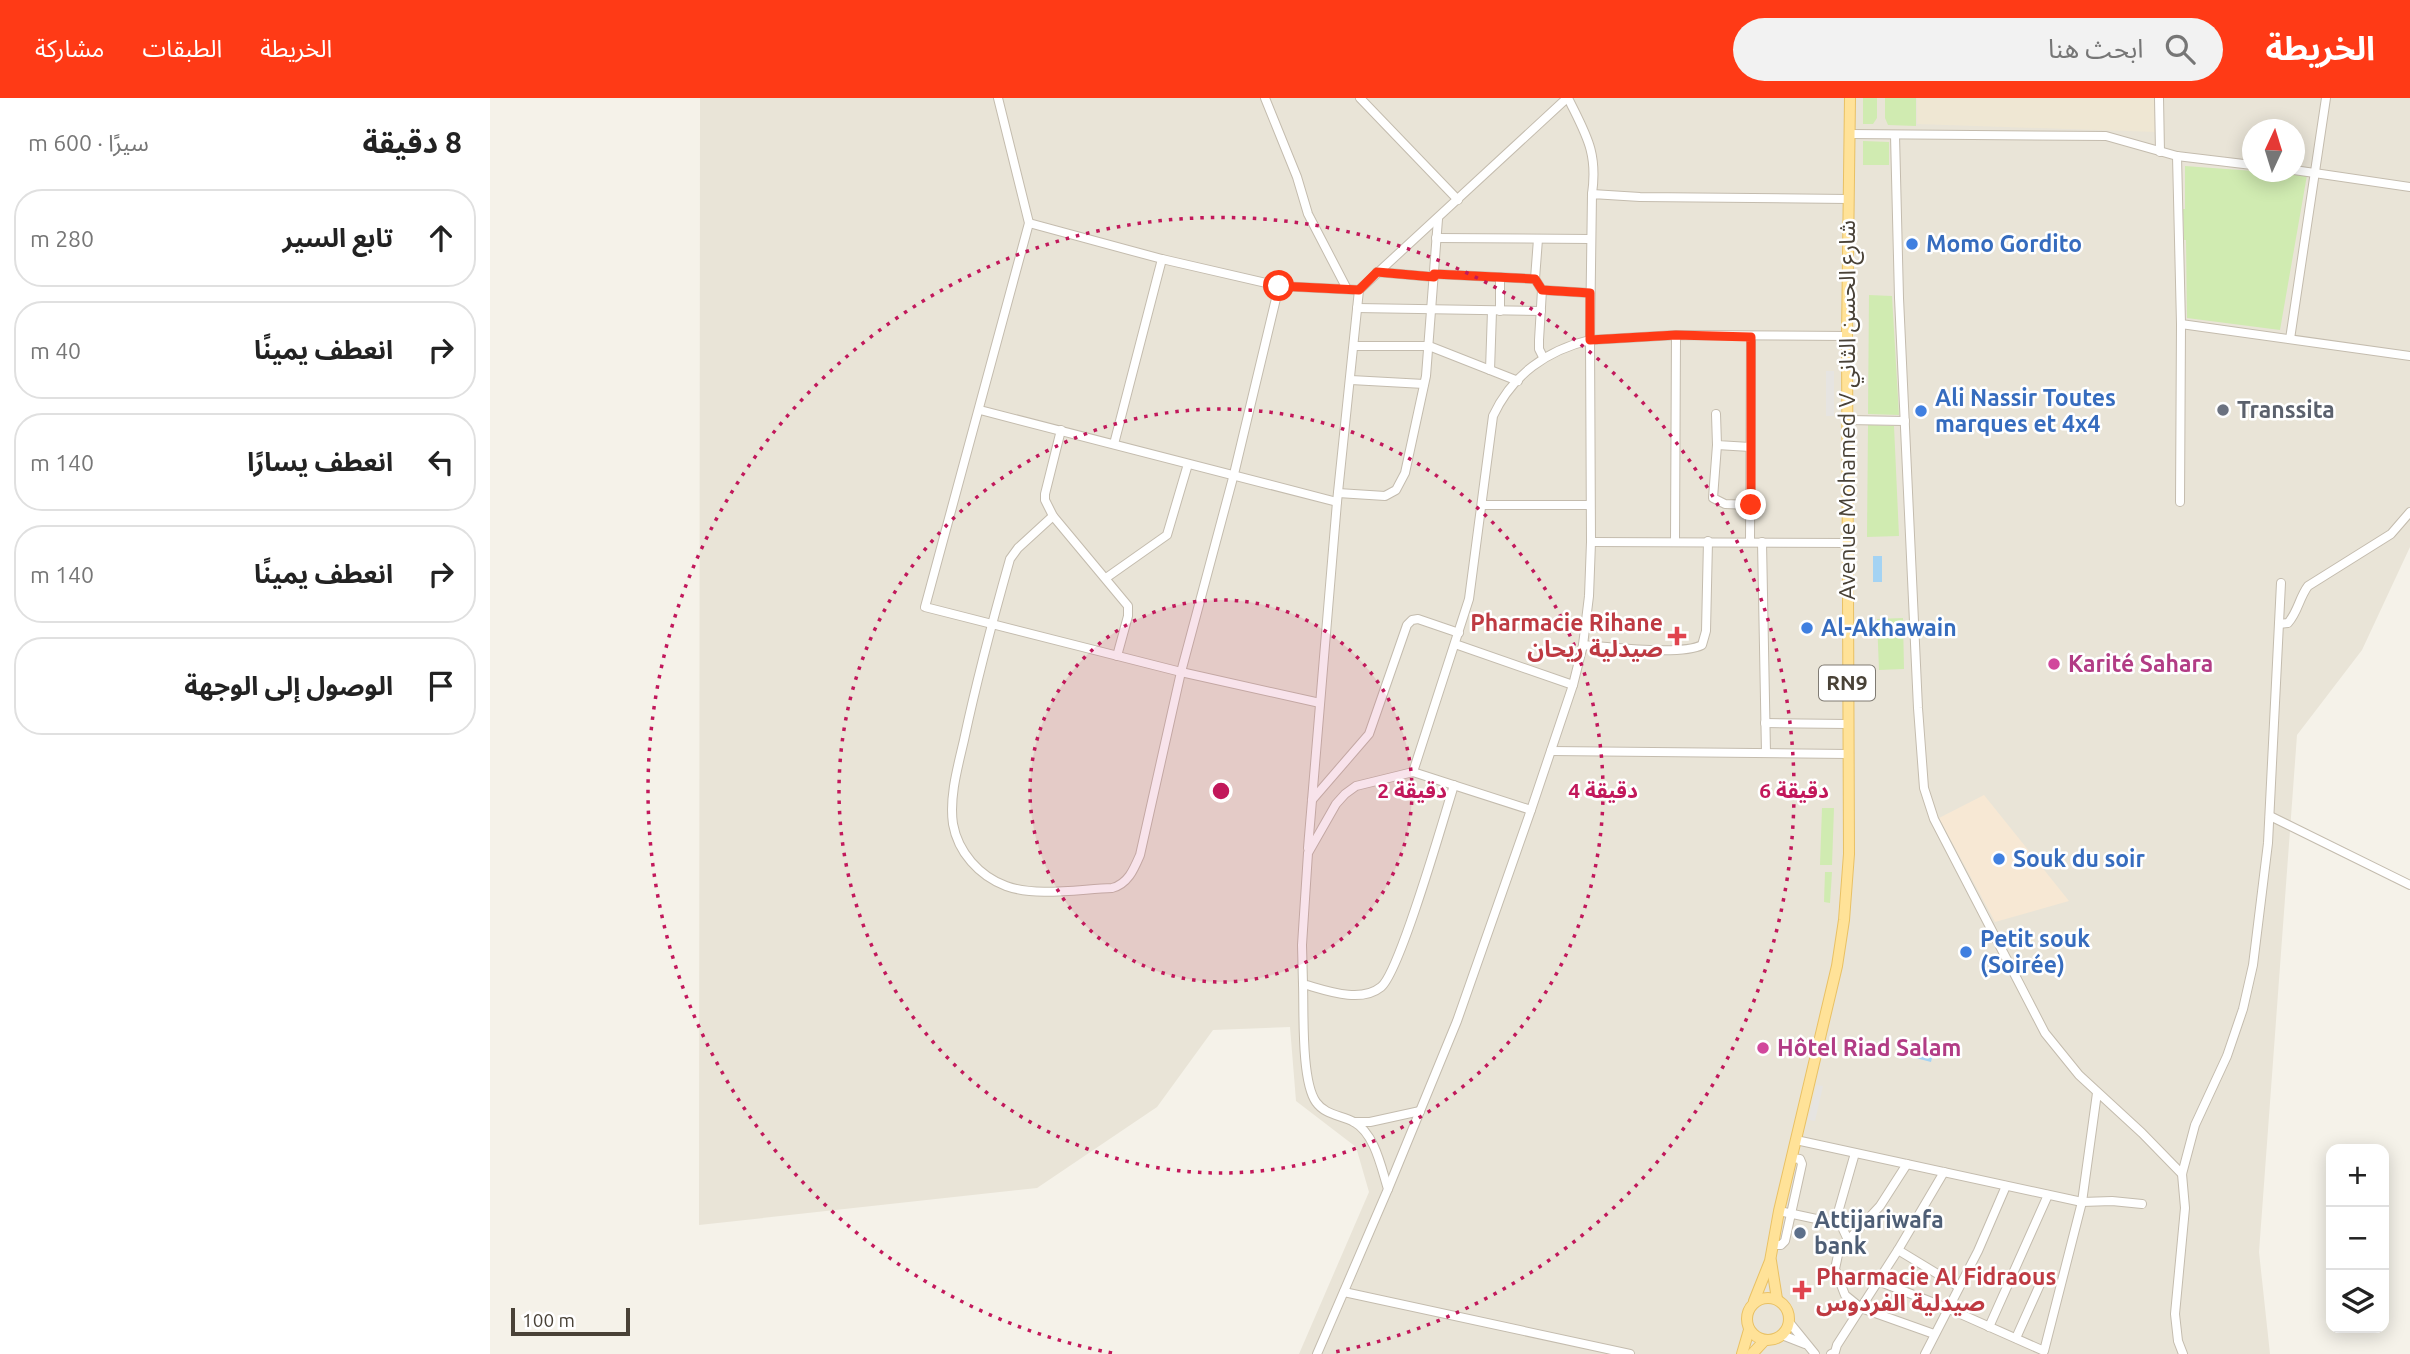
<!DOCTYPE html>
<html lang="ar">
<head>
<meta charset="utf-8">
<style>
  body { margin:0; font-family:Ubuntu,"Noto Sans Arabic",sans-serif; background:#f2f2f2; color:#222; direction:rtl }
  .controls { position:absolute; right:21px; bottom:21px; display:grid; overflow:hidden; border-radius:14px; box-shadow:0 4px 18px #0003 }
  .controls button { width:63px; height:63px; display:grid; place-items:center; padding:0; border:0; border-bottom:2px solid #e0e0e0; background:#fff; color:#222; font:35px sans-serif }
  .compass { position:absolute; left:1752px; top:21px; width:63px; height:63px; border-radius:50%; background:#fff; box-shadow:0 4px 18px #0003; rotate:4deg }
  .scale { position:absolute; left:21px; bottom:18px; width:119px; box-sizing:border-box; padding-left:7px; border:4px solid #494237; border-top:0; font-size:19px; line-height:24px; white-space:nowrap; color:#494237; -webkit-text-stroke:5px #fff; paint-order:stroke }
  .stop { position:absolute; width:21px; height:21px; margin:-16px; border:5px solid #ff3a16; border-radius:50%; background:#fff }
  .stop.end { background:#ff3a16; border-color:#fff; box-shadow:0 2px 7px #0008 }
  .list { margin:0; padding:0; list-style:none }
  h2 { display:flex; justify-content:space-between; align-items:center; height:91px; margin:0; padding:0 28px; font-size:30px }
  h2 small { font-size:23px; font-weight:400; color:#767676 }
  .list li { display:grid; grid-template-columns:46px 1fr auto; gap:21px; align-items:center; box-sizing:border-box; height:98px; margin:0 14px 14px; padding:0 14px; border:2px solid #e0e0e0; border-radius:28px }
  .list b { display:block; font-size:26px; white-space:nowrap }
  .list em { font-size:23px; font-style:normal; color:#767676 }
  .icon { flex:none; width:38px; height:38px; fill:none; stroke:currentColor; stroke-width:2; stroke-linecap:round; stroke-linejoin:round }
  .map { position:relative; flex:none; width:1920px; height:1256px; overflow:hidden; direction:ltr }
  header { display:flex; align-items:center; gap:42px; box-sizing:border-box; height:98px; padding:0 35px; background:#ff3a16; color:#fff }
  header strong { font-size:33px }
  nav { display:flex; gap:38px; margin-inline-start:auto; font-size:24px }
  .search { width:490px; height:63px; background:#f2f2f2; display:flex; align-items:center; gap:18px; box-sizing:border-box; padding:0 24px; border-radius:38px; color:#767676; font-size:26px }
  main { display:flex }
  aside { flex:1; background:#fff }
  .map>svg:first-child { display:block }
</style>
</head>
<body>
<header>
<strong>الخريطة</strong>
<div class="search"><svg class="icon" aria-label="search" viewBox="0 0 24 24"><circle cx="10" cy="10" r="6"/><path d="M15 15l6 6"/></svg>ابحث هنا</div>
<nav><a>الخريطة</a><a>الطبقات</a><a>مشاركة</a></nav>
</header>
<main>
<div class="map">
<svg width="1920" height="1256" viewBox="0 0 1920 1256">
  <rect width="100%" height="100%" fill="#f5f2e9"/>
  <path fill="#e9e4d7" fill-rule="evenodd" d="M210 0H1920V449L1872 552 1807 637 1769 1154 1780 1256H809L879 1094 866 1049 806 1003 800 929 723 932 667 1009 547 1090 209 1127ZM1762 32H1804V74H1762Z"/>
  <polygon fill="#f7e8d4" points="1494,697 1579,803 1505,824 1449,720"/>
  <polygon fill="#efe7d3" points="1427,0 1664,0 1666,34 1427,26"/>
  <g fill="#d0ebb1">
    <polygon points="1373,0 1387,0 1387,20 1383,26 1373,26"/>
    <polygon points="1395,0 1426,0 1426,28 1398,27 1395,20"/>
    <polygon points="1373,43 1399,44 1399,67 1373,67"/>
    <polygon points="1695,68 1817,77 1790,232 1697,220 1696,142 1694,142 1693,111 1695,111"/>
    <polygon points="1379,197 1402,198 1409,317 1378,316"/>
    <polygon points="1378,327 1404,328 1409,438 1377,439"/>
    <polygon points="1413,520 1414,571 1389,572 1387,521"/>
    <polygon points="1332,710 1344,710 1342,767 1330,767"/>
    <polygon points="1335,774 1342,774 1340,805 1334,804"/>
  </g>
  <g fill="#e6e4e1">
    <rect x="1336" y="273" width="8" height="45"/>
    <polygon points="1327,987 1333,988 1325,1023 1318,1022"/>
  </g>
  <g fill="#a4d3f3">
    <rect x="1383" y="458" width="9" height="26"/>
    <polygon points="1420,946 1444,952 1441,964 1418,958"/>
  </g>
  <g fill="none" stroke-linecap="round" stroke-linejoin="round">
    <g stroke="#c4bcae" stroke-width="10">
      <g id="minor">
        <polyline points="508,0 539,125 435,509 691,574 830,605"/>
        <polyline points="775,0 807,79 818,116 857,191"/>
        <polyline points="870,0 968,102"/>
        <path d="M1078 0C1096 37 1108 54 1102 96"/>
        <polyline points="1669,0 1670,54"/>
        <polyline points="1359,36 1616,38 1687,58 1762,67"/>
        <polyline points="1405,37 1409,200 1428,610 1434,690 1444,721 1555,935 1589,977 1652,1035 1692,1076"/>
        <polyline points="1687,58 1691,226 1690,404"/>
        <polyline points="1804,72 1920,89"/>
        <polyline points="539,125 672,161 789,188 869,192 1077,0"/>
        <polyline points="946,140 1100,141"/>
        <polyline points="1048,141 1045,181 1052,192 1049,242 1049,251 1053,259"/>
        <polyline points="887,174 944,179"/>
        <polyline points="944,176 1045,181"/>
        <polyline points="1052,192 1100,195"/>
        <polyline points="867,210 1051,213"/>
        <polyline points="1010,213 1010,179"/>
        <polyline points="1691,226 1920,258"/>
        <polyline points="1357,238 1186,237 1100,242 1102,96 1150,99 1358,101"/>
        <polyline points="1800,241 1836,0"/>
        <polyline points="864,248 939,248 1028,283"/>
        <polyline points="1000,272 1002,213"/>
        <polyline points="861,282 934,286"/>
        <polyline points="490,312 847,404"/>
        <polyline points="1226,316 1227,347 1260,349"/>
        <polyline points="1357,322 1415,323"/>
        <polyline points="571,332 555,396 555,402 563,418 638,508 638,518 627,558"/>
        <polyline points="624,346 672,161"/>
        <polyline points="1227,347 1223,400 1235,406 1261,407"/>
        <polyline points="848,395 895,398 906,392 915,375 936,278 948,121"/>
        <polyline points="992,407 1100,407"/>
        <path d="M563 418 528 450 520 461C503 521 487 581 474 642 468 668 459 699 463 726 468 754 489 778 516 788 546 799 590 791 622 790 638 786 644 771 650 757L691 574 744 376 789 188"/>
        <polyline points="1185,443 1186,237"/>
        <polyline points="1101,444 1357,445"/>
        <polyline points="1260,444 1261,239"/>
        <polyline points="1272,444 1276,655"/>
        <polyline points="616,480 677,437 698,366"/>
        <path d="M1789 526 1798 525C1808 514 1809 500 1818 488L1901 436 1920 414"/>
        <polyline points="965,546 1083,587"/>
        <path d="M1093 547C1119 549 1191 558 1212 547L1216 533 1218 443"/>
        <polyline points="1275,625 1357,626"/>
        <polyline points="1061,653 1358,656"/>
        <path d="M964 687C954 719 910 874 891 889 870 906 835 892 813 886L812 847 818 755 846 706 855 696 866 688 923 674 979 501 1003 318C1022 277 1057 252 1100 242L1101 444 1099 498 1093 547 1083 587 1041 712"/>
        <polyline points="822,702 879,636 917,527 922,522 928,521 969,535"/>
        <polyline points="1780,718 1920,787"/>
        <polyline points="818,750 847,404 869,192"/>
        <path d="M813 886C814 913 811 983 826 1004 835 1017 851 1017 864 1024 885 1036 891 1069 898 1091L827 1256"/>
        <polyline points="864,1024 880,1024 930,1013"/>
        <polyline points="1306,1042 1592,1104 1622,1103 1652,1106"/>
        <polyline points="1417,1066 1390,1108 1349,1152 1345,1171 1355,1197 1371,1210 1444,1236"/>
        <polyline points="898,1091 967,923 1041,712 923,674"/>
        <polyline points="1289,1113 1345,1125 1352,1129 1358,1142"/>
        <polyline points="1345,1125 1365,1055"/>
        <polyline points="1283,1147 1291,1147 1295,1143 1312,1066 1310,1061 1301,1060"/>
        <polyline points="1408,1152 1469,1189"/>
        <polyline points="1388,1183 1457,1210 1554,1253 1592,1104 1607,995"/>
        <polyline points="854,1194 1140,1256"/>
        <polyline points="1299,1224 1325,1256"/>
        <polyline points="1499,1229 1558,1097"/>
        <polyline points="1292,1237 1315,1246"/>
        <polyline points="1526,1240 1552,1182"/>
        <polyline points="1341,1256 1345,1254 1347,1247 1408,1152 1454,1074"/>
        <polyline points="1435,1256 1488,1153 1516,1088"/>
        <polyline points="1693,1256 1688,1243 1685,1216 1695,1110 1692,1076 1705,1027 1737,958 1753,911 1763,867 1778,745 1791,485"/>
      </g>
    </g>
    <g stroke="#e9c164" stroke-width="12">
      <g id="major">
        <polyline points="1281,1163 1287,1201"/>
        <circle cx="1278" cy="1221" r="21"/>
        <polyline points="1264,1203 1280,1163 1289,1113 1347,868 1354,822 1359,756 1357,238 1360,0"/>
        <polyline points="1252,1256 1259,1232"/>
        <polyline points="1262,1256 1275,1242"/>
      </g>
    </g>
    <use href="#minor" stroke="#fff" stroke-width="8"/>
    <use href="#major" stroke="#ffe298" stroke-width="10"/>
  </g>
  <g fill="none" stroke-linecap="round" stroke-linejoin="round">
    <polyline stroke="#ff3a16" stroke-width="9" points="789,188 869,192 887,174 944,179 944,176 1045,181 1052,192 1100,195 1100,242 1186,237 1261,239 1261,407"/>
  </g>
  <circle cx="731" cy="693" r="191" fill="#c2185b" fill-opacity=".12"/>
  <g fill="none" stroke="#c2185b" stroke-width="3.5" stroke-dasharray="3.5 7">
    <circle cx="731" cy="693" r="191"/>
    <circle cx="731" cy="693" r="382"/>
    <path d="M622 1255A573 573 0 1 1 840 1255"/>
  </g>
  <g fill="#3f7fe0" stroke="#fff" stroke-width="2.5">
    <circle cx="1422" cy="146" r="7"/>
    <circle cx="1431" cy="313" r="7"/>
    <circle cx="1317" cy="530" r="7"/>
    <circle cx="1509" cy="761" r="7"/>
    <circle cx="1476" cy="854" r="7"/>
  </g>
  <circle fill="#6b7280" stroke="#fff" stroke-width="2.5" cx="1733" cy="312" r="7"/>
  <g fill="#e0444e" stroke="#fff" stroke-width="2.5">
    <path d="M1183.5 527.5h7v7h7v7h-7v7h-7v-7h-7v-7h7z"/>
    <path d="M1308.5 1181.5h7v7h7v7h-7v7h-7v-7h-7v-7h7z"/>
  </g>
  <g fill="#d1479c" stroke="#fff" stroke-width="2.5">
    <circle cx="1564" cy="566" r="7"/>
    <circle cx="1273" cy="950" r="7"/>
  </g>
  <circle fill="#5c6f8a" stroke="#fff" stroke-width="2.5" cx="1310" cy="1135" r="7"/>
  <g text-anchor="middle" stroke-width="5" stroke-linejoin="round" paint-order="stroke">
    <rect fill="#fff" stroke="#807b73" stroke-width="2" x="1329" y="567.5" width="56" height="35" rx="5"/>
    <g font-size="21" font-weight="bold" fill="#494237">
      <text x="1357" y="592">RN9</text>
    </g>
    <g font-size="23" font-weight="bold" fill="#366cbe" stroke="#fff" text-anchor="start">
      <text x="1436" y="154">Momo Gordito</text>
      <text x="1445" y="308">Ali Nassir Toutes<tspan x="1445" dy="26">marques et 4x4</tspan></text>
      <text x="1331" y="538">Al-Akhawain</text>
      <text x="1523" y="769">Souk du soir</text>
      <text x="1490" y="849">Petit souk<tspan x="1490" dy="26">(Soirée)</tspan></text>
    </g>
    <g font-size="23" fill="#494237" stroke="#fff">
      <text transform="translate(1357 312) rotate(-90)" y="8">Avenue Mohamed V شارع الحسن الثاني</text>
    </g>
    <g font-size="23" font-weight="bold" fill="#5b616d" stroke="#fff" text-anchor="start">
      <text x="1747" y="320">Transsita</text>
    </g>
    <g font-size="23" font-weight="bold" fill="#be3a42" stroke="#fff" text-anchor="end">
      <text x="1173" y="533">Pharmacie Rihane<tspan x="1173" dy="26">صيدلية ريحان</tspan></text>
      <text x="1326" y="1187" text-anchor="start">Pharmacie Al Fidraous<tspan x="1326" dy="26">صيدلية الفردوس</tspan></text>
    </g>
    <g font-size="23" font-weight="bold" fill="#b23c85" stroke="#fff" text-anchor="start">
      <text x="1578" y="574">Karité Sahara</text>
      <text x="1287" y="958">Hôtel Riad Salam</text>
    </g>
    <g font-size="23" font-weight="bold" fill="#4e5e75" stroke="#fff" text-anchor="start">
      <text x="1324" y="1130">Attijariwafa<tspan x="1324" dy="26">bank</tspan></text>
    </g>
  </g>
  <circle cx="731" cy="693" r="10" fill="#c2185b" stroke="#fff" stroke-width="3.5"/>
  <g font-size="21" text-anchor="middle" font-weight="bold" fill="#c2185b" stroke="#fff" stroke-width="5" stroke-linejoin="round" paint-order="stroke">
    <text x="922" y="700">2 دقيقة</text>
    <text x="1113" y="700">4 دقيقة</text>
    <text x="1304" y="700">6 دقيقة</text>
  </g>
</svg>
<div class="controls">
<button>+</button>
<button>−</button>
<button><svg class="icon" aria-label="layers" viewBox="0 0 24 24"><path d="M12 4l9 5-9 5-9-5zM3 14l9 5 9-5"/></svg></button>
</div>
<svg class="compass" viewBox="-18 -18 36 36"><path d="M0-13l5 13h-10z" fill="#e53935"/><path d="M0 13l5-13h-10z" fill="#767676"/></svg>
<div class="scale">100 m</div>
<div class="stop" style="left:789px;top:188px"></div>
<div class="stop end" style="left:1261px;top:407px"></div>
</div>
<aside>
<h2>8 دقيقة<small>سيرًا · 600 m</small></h2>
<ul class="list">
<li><svg class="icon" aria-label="ahead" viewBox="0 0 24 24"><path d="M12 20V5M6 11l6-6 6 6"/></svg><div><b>تابع السير</b></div><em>280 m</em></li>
<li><svg class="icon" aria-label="right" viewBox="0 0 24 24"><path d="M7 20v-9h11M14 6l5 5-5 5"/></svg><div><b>انعطف يمينًا</b></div><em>40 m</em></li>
<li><svg class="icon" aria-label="left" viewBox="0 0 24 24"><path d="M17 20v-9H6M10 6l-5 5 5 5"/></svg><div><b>انعطف يسارًا</b></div><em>140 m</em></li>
<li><svg class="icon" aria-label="right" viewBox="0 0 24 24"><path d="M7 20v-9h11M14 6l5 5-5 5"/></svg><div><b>انعطف يمينًا</b></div><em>140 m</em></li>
<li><svg class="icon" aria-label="arrive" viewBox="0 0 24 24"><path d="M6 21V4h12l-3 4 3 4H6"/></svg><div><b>الوصول إلى الوجهة</b></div></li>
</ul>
</aside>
</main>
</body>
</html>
